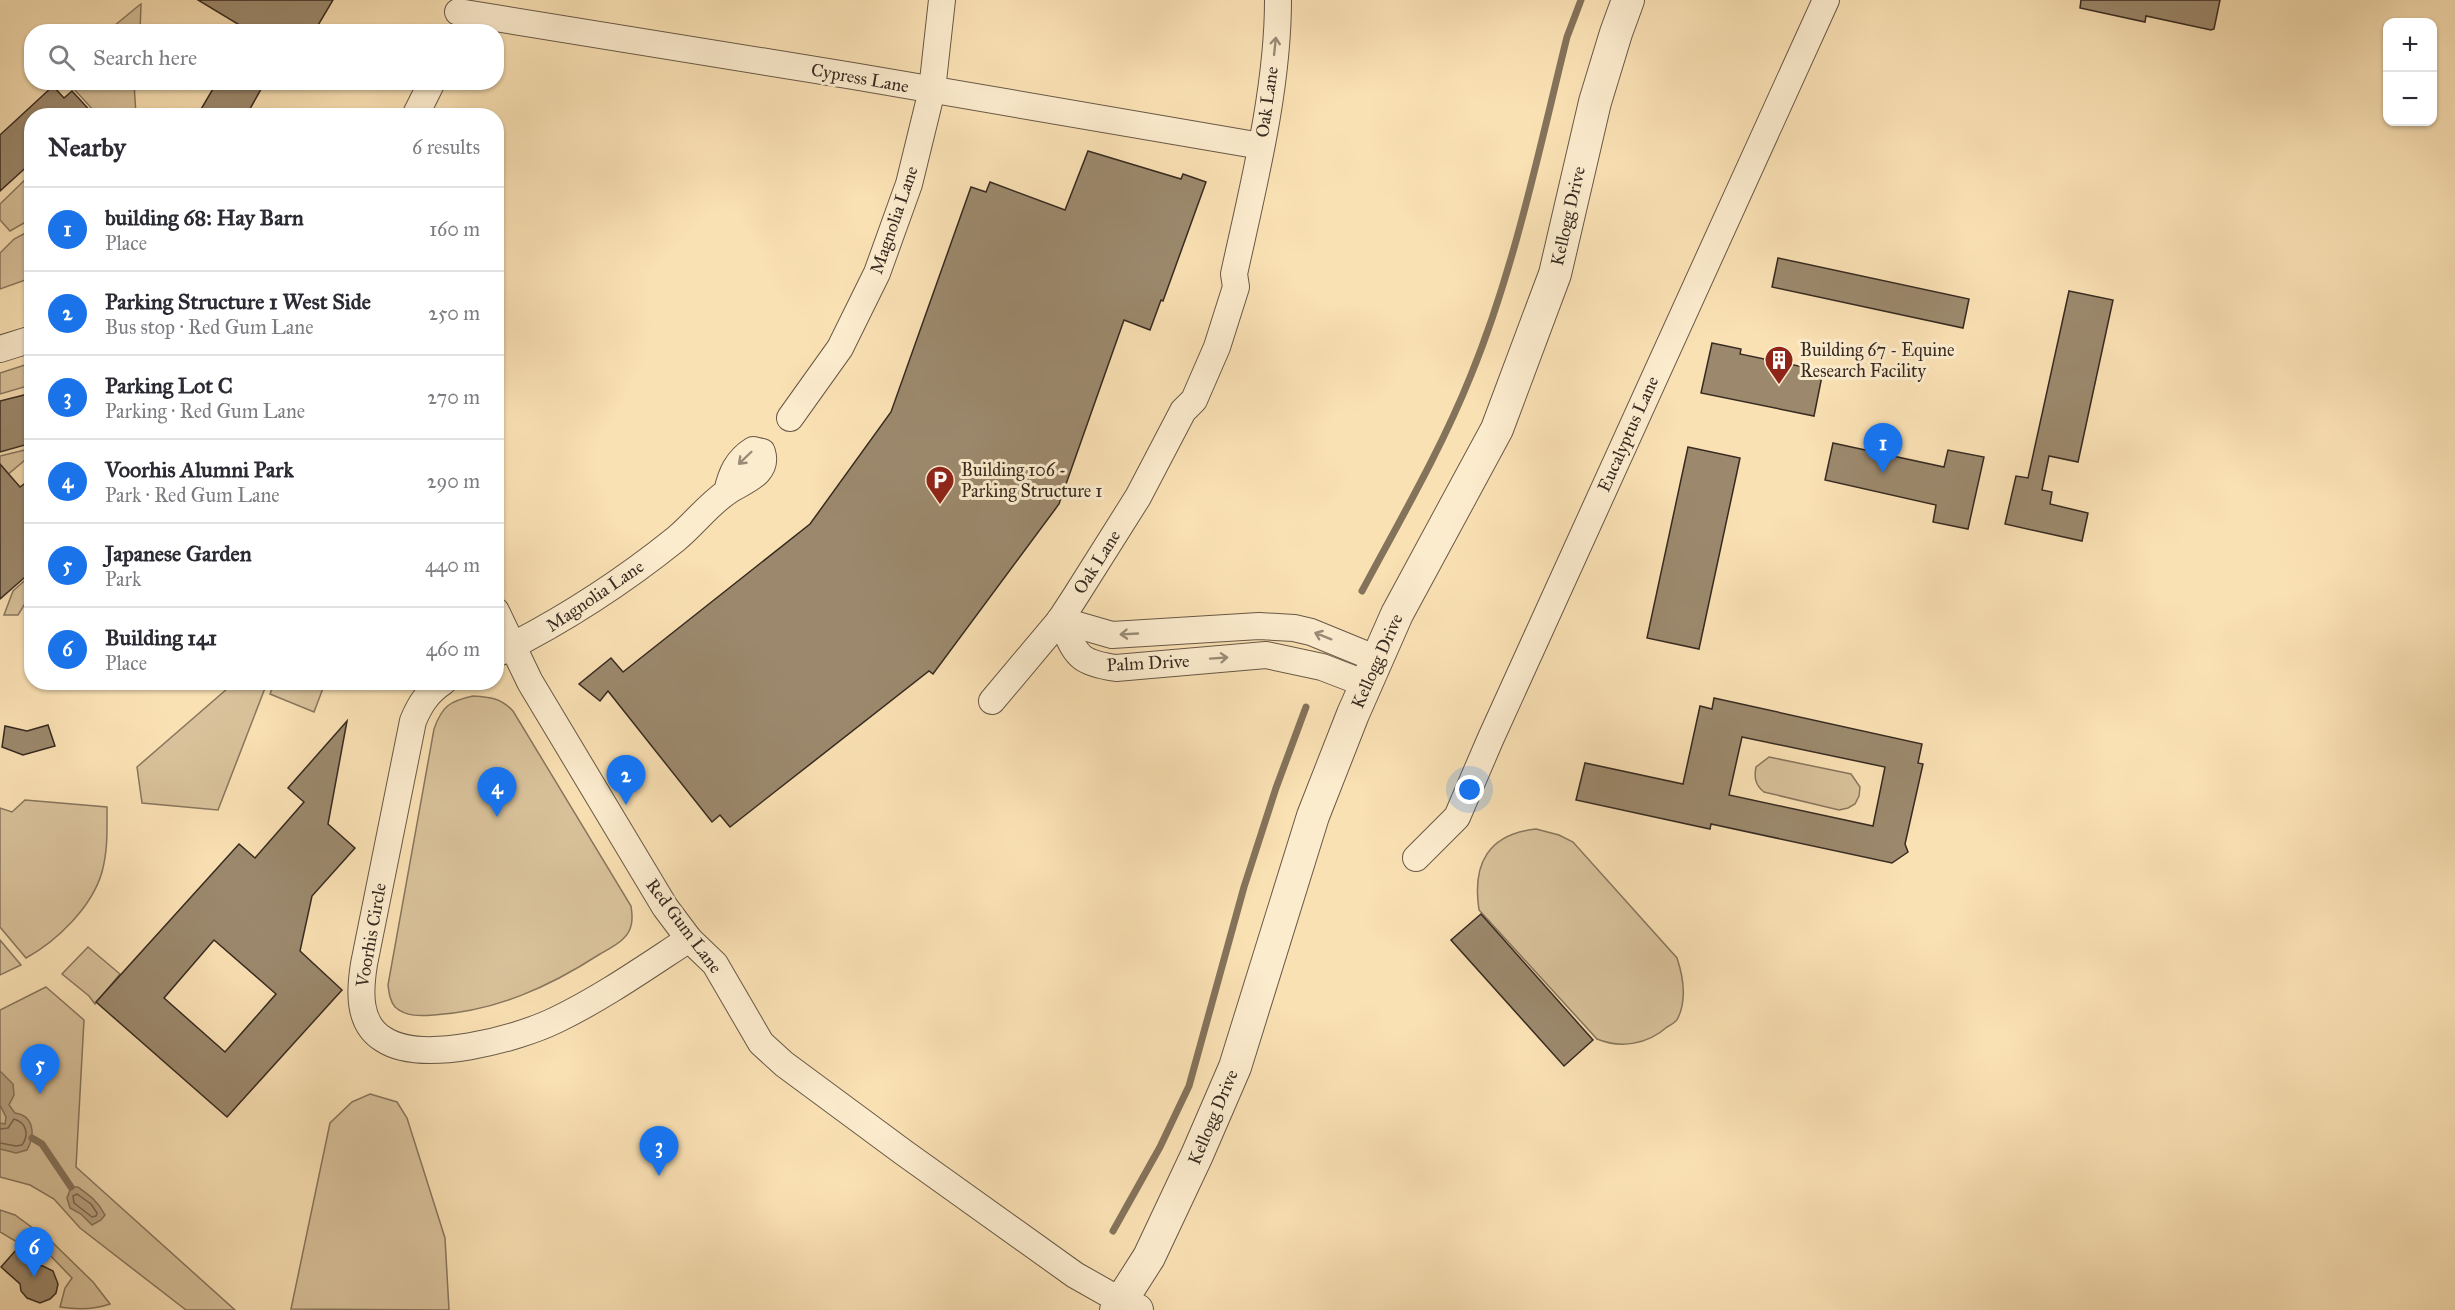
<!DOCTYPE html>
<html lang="en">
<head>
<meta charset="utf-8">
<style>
  body { margin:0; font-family:"IM FELL Great Primer",serif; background:#f7f7f7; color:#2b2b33 }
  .controls { position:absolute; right:18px; top:18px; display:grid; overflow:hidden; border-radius:12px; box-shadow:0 2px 4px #0004 }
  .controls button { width:54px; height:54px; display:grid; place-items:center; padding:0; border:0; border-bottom:2px solid #e1e1e2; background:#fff; color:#2b2b33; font:30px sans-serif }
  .you { position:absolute; left:1470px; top:790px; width:21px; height:21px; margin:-15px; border:4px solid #fff; border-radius:50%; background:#1a73e8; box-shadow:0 0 0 9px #1a73e833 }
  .badge { display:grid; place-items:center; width:39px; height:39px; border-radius:50%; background:#1a73e8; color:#fff; font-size:20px; font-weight:700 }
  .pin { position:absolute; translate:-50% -50px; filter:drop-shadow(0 2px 3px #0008) }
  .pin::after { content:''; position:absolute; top:32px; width:21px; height:18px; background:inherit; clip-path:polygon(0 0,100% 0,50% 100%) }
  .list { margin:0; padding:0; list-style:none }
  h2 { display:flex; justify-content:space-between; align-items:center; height:78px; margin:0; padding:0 24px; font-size:26px }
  h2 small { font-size:20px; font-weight:400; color:#7c7c81 }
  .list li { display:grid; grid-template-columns:39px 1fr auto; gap:18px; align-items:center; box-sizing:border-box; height:84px; padding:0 24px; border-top:2px solid #e1e1e2 }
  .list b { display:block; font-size:22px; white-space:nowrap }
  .list p { margin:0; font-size:20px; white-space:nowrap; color:#7c7c81 }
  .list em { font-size:20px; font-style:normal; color:#7c7c81 }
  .icon { flex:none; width:33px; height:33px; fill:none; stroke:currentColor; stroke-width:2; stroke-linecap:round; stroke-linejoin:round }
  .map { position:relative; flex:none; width:2455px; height:1310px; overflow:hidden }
  .search { position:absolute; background:#fff; box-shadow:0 2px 4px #0004; left:24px; top:24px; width:480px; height:66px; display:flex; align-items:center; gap:15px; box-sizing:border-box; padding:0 21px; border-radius:24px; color:#7c7c81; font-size:22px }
  .panel { position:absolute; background:#fff; box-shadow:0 2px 4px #0004; left:24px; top:108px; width:480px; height:582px; border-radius:24px }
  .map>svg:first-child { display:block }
</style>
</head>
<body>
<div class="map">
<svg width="2455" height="1310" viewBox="0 0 2455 1310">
  <rect width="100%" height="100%" fill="#fae1b4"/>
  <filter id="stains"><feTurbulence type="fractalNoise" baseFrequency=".00333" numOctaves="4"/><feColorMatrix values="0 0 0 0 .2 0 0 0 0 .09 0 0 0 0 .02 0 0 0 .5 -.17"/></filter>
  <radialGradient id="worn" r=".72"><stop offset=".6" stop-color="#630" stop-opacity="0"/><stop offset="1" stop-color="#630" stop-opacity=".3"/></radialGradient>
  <g fill="#d9c29b" stroke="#88765e" stroke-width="1.5">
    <polygon points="141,4 140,31 108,31 137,7"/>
    <polygon points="64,83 134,83 136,115 94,115 96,113 73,88"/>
    <polygon points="31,174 31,219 10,231 0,220 0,204"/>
    <polygon points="31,230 31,278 0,289 0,253 14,239"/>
    <polygon points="31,363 31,385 0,394 0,373"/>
    <polygon points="29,449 31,455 0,481 0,456"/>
    <polygon points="31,575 31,594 18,615 4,615 13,591"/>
    <polygon points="235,682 267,683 218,810 142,803 137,767"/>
    <polygon points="274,683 274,682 325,683 314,712 270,694"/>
    <path d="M473 696C490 697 501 698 513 711L631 906C633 918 633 930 623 939 617 945 607 950 600 954 549 987 496 1011 434 1015 421 1016 406 1017 395 1007 390 1001 389 993 388 985L434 729C442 706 450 701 473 696Z"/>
    <path d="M1769 757 1851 774 1860 787 1859 796 1855 804 1848 808 1839 810 1764 792C1755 785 1754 777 1756 767Z"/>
    <path d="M25 800 107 807C107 829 108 850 102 872 92 907 57 941 26 958L0 927V808L12 812Z"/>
    <path d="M1536 829 1559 835 1573 842 1677 958C1683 976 1687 999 1678 1018 1676 1022 1671 1025 1667 1027 1648 1044 1621 1049 1597 1039L1479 910C1472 864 1488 834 1536 829Z"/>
    <polygon points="0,940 21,965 0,975"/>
    <polygon points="88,947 120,974 95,1004 89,996 62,974"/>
    <polygon points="46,987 84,1020 76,1167 235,1310 186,1310 80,1228 54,1199 30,1185 0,1177 0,1010"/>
    <polygon points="370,1094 397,1102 407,1118 445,1238 449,1310 291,1309 330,1123 352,1102"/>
    <polygon points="0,1210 15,1215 41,1234 33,1243 17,1242 0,1232"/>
    <path d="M52 1242 93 1282 110 1304C93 1310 78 1310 60 1307L65 1288 72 1278 43 1248Z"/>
  </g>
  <g fill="#b8a382" stroke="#84735b" stroke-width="1.5">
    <path d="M0 1071 13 1084 14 1095 9 1105 15 1113C35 1116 35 1136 27 1150L16 1153 0 1149V1123L5 1124 6 1117 0 1105Z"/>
    <path d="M71 1187H78C89 1195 98 1201 105 1215L101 1220 92 1225 81 1214 70 1208 67 1198Z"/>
  </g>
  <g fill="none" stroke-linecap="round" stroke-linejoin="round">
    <g stroke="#786652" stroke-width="1.5">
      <path d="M0 1129 8 1128 14 1119C27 1123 29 1135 22 1145L16 1146 0 1143"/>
      <polygon points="77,1194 91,1204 97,1213 96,1216 92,1217 74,1203 73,1196"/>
    </g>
    <g stroke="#84735b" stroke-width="7">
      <path d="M1362 591C1400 520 1441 450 1471 375 1515 267 1539 150 1567 37L1581 0"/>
      <polyline points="32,1138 42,1144 71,1187"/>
      <polyline points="1113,1231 1160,1147 1189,1086 1244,887 1276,788 1306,707"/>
    </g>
  </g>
  <g fill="#9c896d" stroke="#372a21" stroke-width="1.5" fill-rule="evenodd">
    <polygon points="198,0 333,0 314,32 251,32"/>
    <polygon points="2081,0 2220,0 2214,29 2211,30 2146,16 2145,22 2080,8"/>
    <polygon points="217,82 265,82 246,116 197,116"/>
    <polygon points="53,86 64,98 72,91 95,116 32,116 32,162 0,191 0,135"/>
    <polygon points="1088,151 1181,179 1183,174 1206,182 1163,301 1161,300 1150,330 1124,320 1059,504 933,674 929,671 730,827 720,815 712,822 608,691 600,701 579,684 611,658 623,672 810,524 891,412 971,187 986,192 990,182 1065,210"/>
    <polygon points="1778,258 1969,299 1963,328 1772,287"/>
    <polygon points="2069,291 2113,300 2078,462 2049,456 2042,490 2052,492 2050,504 2088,513 2082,541 2005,524 2016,476 2028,478"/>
    <polygon points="1712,343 1741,349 1740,354 1823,371 1814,416 1701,393"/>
    <polygon points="32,393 32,443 0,452 0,401"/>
    <polygon points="1833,443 1944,467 1948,450 1984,457 1968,529 1933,522 1936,505 1825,480"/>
    <polygon points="1688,447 1740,458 1699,649 1647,638"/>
    <polygon points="0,464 20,487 32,478 32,571 0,599"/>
    <path d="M1714 698 1922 744 1918 763 1923 764 1905 844 1908 852 1892 863 1711 824 1710 829 1576 800 1585 763 1683 784 1700 706 1712 709ZM1742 737 1885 767 1873 826 1729 795Z"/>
    <path d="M347 721 328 824 355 848 312 896 300 951 342 990 227 1117 96 1002 239 844 255 858 304 802 288 788ZM214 940 276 994 225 1052 164 998Z"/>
    <polygon points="48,725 55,746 23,755 2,747 5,726 27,731"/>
    <polygon points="1481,914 1593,1040 1564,1066 1451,940"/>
    <polygon points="16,1250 34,1265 43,1266 53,1271 58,1284 56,1293 50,1299 40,1303 27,1298 21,1291 20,1284 1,1267"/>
  </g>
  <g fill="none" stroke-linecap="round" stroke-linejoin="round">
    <g stroke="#685846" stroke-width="28">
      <g id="minor">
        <polyline points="458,12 853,76 1261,146"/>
        <polyline points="415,116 432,82"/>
        <polyline points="0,349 32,339"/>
        <polyline points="790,418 840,348 877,273 909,184 932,90 942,0"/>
        <polyline points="496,611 530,682 665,907 689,939 715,964 761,1043 784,1064 903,1152 1075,1275 1121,1301 1113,1310"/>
        <path d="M1060 620C1077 654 1075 662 1116 668L1266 655 1322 667 1366 684"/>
        <polyline points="1060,620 1112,635 1259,626 1294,628 1311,632 1377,659"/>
        <path d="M496 654C561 622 620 584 676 539 694 524 708 505 727 492 742 481 769 475 762 452L753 450C737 460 731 474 727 492"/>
        <path d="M443 682C428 692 420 704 413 721L364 964C360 989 357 1023 383 1039 422 1065 517 1039 556 1020 602 998 646 967 689 939"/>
        <path d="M992 701 1060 620 1075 597 1138 497 1183 411 1194 400 1217 347 1236 287 1234 274C1253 187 1278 90 1278 0"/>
        <polyline points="1416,858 1457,817 1490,740 1826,0"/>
      </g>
    </g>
    <g stroke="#685846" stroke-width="34">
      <polyline id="tertiary" points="1137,1310 1121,1301 1149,1257 1197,1155 1235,1067 1313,816 1353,714 1397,614 1497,429 1555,274 1595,102 1616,33 1628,0"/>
    </g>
    <use href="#minor" stroke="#fcecce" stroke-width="26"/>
    <use href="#tertiary" stroke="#fcecce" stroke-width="32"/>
  </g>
  <defs><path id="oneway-shaft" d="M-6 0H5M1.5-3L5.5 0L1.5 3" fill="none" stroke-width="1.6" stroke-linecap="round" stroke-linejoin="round" transform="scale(1.5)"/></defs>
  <g stroke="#9a8b78">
    <use href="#oneway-shaft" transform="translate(1275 46) rotate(-84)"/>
    <use href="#oneway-shaft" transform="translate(745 458) rotate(136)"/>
    <use href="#oneway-shaft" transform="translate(1129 634) rotate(177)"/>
    <use href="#oneway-shaft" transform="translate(1323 636) rotate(-158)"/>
    <use href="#oneway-shaft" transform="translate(1219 658) rotate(-4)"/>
  </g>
  <defs>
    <g id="building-pin" transform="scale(1.5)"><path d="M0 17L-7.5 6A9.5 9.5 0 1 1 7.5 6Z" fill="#8f2418" stroke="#fcecce"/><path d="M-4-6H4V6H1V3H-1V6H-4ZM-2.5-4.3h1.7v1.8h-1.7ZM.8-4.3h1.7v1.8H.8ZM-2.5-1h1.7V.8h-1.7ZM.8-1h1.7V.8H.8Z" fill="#fff"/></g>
    <g id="parking-pin" transform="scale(1.5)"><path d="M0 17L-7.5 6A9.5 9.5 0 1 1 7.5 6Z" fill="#8f2418" stroke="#fcecce"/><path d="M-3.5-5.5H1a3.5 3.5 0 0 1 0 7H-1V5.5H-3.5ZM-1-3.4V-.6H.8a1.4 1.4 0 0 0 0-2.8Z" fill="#fff"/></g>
  </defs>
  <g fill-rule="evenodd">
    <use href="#building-pin" x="1779" y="360"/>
    <use href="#parking-pin" x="940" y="480"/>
  </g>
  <g text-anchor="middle" stroke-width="6" stroke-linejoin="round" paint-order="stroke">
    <g font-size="18" fill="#372a21" stroke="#fcecce">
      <text transform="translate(860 78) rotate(10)" y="6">Cypress Lane</text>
      <text transform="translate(1267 102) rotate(-82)" y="6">Oak Lane</text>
      <text transform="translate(1568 216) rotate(-77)" y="6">Kellogg Drive</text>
      <text transform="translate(894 220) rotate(-71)" y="6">Magnolia Lane</text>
      <text transform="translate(1628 434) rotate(-66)" y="6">Eucalyptus Lane</text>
      <text transform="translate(1097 562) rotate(-58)" y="6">Oak Lane</text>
      <text transform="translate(595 596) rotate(-34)" y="6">Magnolia Lane</text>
      <text transform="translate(1377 661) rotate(-66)" y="6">Kellogg Drive</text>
      <text transform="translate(1148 663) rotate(-3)" y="6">Palm Drive</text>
      <text transform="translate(684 926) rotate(53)" y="6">Red Gum Lane</text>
      <text transform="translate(371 935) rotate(-80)" y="6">Voorhis Circle</text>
      <text transform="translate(1213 1117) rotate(-67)" y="6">Kellogg Drive</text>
    </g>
    <g font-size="18" fill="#372a21" stroke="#fcecce" text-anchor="start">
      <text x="1800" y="356">Building 67 - Equine<tspan x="1800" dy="21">Research Facility</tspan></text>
      <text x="961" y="476">Building 106 -<tspan x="961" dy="21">Parking Structure 1</tspan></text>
    </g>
  </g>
  <rect width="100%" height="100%" filter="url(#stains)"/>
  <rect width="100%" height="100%" fill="url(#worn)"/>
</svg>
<div class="controls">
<button>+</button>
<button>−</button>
</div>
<div class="you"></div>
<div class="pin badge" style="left:1883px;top:473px">1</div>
<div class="pin badge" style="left:626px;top:805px">2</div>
<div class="pin badge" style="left:659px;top:1176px">3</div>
<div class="pin badge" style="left:497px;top:817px">4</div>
<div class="pin badge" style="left:40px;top:1094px">5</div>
<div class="pin badge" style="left:34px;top:1277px">6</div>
<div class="search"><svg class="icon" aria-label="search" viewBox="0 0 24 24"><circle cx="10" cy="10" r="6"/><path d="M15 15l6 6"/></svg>Search here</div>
<section class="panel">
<h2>Nearby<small>6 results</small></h2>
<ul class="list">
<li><span class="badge">1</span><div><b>building 68: Hay Barn</b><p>Place</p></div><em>160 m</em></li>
<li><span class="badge">2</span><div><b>Parking Structure 1 West Side</b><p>Bus stop · Red Gum Lane</p></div><em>250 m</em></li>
<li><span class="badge">3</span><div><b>Parking Lot C</b><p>Parking · Red Gum Lane</p></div><em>270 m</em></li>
<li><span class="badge">4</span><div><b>Voorhis Alumni Park</b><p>Park · Red Gum Lane</p></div><em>290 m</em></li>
<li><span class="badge">5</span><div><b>Japanese Garden</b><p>Park</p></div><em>440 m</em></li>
<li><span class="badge">6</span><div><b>Building 141</b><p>Place</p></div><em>460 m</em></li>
</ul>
</section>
</div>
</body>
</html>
